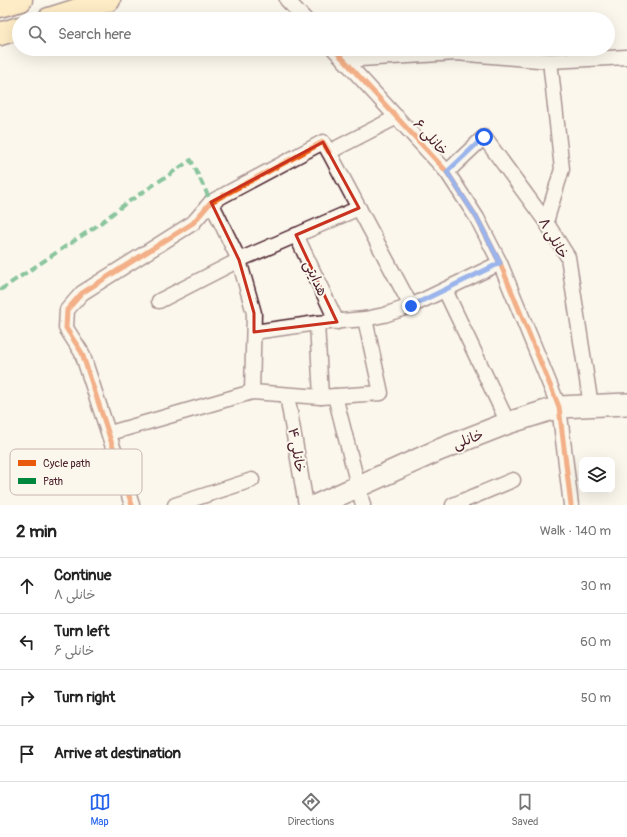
<!DOCTYPE html>
<html lang="en">
<head>
<meta charset="utf-8">
<style>
  body { margin:0; font-family:Pangolin,"Playpen Sans Arabic",sans-serif; background:#f2f2f2; color:#222 }
  .controls { position:absolute; right:12px; bottom:12px; display:grid; overflow:hidden; border-radius:8px; box-shadow:0 4px 16px #0002 }
  .controls button { width:36px; height:36px; display:grid; place-items:center; padding:0; border:0; border-bottom:1px solid #e0e0e0; background:#fff; color:#222; font:20px sans-serif }
  .stop { position:absolute; width:12px; height:12px; margin:-9px; border:3px solid #2563eb; border-radius:50%; background:#fff }
  .stop.end { background:#2563eb; border-color:#fff; box-shadow:0 1px 4px #0008 }
  .list { margin:0; padding:0; list-style:none }
  h2 { display:flex; justify-content:space-between; align-items:center; height:52px; margin:0; padding:0 16px; font-size:17px }
  h2 small { font-size:13px; font-weight:400; color:#767676 }
  .list li { display:grid; grid-template-columns:26px 1fr auto; gap:12px; align-items:center; box-sizing:border-box; height:56px; padding:0 16px; border-top:1px solid #e0e0e0 }
  .list b { display:block; font-size:15px; white-space:nowrap }
  .list p { margin:0; font-size:13px; white-space:nowrap; color:#767676 }
  .list em { font-size:13px; font-style:normal; color:#767676 }
  .icon { flex:none; width:22px; height:22px; fill:none; stroke:currentColor; stroke-width:2; stroke-linecap:round; stroke-linejoin:round }
  .map { position:relative; flex:none; width:627px; height:505px; overflow:hidden }
  .search { position:absolute; background:#fff; box-shadow:0 4px 16px #0002; left:12px; right:12px; top:12px; height:44px; display:flex; align-items:center; gap:10px; box-sizing:border-box; padding:0 14px; border-radius:22px; color:#767676; font-size:15px }
  .sheet { height:276px; background:#fff }
  nav { display:flex; justify-content:space-around; align-items:center; box-sizing:border-box; height:56px; border-top:1px solid #e0e0e0; background:#fff; font-size:11px; color:#767676 }
  nav a { display:grid; justify-items:center; gap:2px }
  nav .on { color:#2563eb }
  .map>svg:first-child { display:block }
</style>
</head>
<body>
<div class="map">
<svg width="627" height="505" viewBox="0 0 627 505">
  <rect width="100%" height="100%" fill="#fbf7ec"/>
  <filter id="ink" filterUnits="userSpaceOnUse"><feTurbulence type="fractalNoise" baseFrequency=".025" numOctaves="2"/><feDisplacementMap in="SourceGraphic" scale="8" xChannelSelector="R" yChannelSelector="G"/><feConvolveMatrix kernelMatrix="1 2 1 2 8 2 1 2 1" color-interpolation-filters="sRGB"/></filter>
  <g filter="url(#ink)">
    <g fill="none" stroke-linecap="round" stroke-linejoin="round">
      <g stroke="#4a1f2b" stroke-width="17">
        <g id="minor">
          <polyline points="287,0 305,19"/>
          <polyline points="334,49 447,172 477,218 500,263 559,407 571,505"/>
          <polyline points="344,60 456,53 550,61 627,57"/>
          <polyline points="397,117 329,152 411,306 500,263"/>
          <polyline points="447,172 484,137 546,222 568,257 591,406"/>
          <polyline points="211,202 239,260 254,313 252,392"/>
          <polyline points="546,222 562,169 550,61"/>
          <polyline points="296,235 337,322"/>
          <polyline points="445,290 508,423"/>
          <polyline points="159,301 239,260 359,208"/>
          <polyline points="317,323 321,397 381,393 365,319"/>
          <polyline points="254,332 317,323 365,319 384,315 411,306"/>
          <polyline points="287,395 306,505"/>
          <polyline points="335,396 363,505"/>
          <polyline points="110,433 252,392 321,397"/>
          <polyline points="132,505 82,353 66,328 67,310 82,293 193,223 211,202 323,142 329,152"/>
          <polyline points="175,505 252,480"/>
          <polyline points="453,505 513,480"/>
        </g>
      </g>
      <g stroke="#4a1f2b" stroke-width="24">
        <polyline id="secondary" points="317,505 439,450 508,423 559,407 627,404"/>
      </g>
      <g stroke="#4a1f2b" stroke-width="25">
        <g id="trunk">
          <polyline points="0,6 21,0"/>
          <polyline points="49,19 109,0"/>
          <polyline points="0,34 19,28"/>
        </g>
      </g>
      <use href="#minor" stroke="#fbf7ec" stroke-width="14"/>
      <use href="#secondary" stroke="#fbf7ec" stroke-width="21"/>
      <use href="#trunk" stroke="#fedd96" stroke-width="22"/>
      <polyline stroke="#00873e" stroke-width="4" stroke-dasharray="8 4" stroke-linecap="butt" points="0,290 98,225 125,204 191,160 211,202"/>
      <g stroke="#fbf7ec" stroke-width="8">
        <g id="cycleway">
          <polyline points="334,49 447,172 477,218 500,263 559,407 571,505"/>
          <polyline points="132,505 82,353 66,328 67,310 82,293 193,223 211,202 323,142 329,152"/>
        </g>
      </g>
      <use href="#cycleway" stroke="#e8590c" stroke-width="5"/>
    </g>
  </g>
  <g fill="none" stroke-linecap="round" stroke-linejoin="round" filter="url(#ink)">
    <polyline stroke="#2563eb" stroke-width="5" points="411,306 500,263 477,218 447,172 484,137"/>
  </g>
  <path d="M0 0H627V505H0ZM323 142 359 208 296 235 337 322 254 332V313L239 260 211 202Z" fill="#fbf7ec" fill-opacity=".55" fill-rule="evenodd"/>
  <path fill="none" stroke="#c8321e" stroke-width="3" stroke-linejoin="round" d="M323 142 359 208 296 235 337 322 254 332V313L239 260 211 202Z"/>
  <g text-anchor="middle" stroke-width="4" stroke-linejoin="round" paint-order="stroke">
    <g font-size="14" fill="#4a1f2b" stroke="#fbf7ec">
      <text transform="translate(431 137) rotate(48)" y="5">خانلی ۶</text>
      <text transform="translate(554 238) rotate(60)" y="5">خانلی ۸</text>
      <text transform="translate(316 278) rotate(65)" y="5">هدایتی</text>
      <text transform="translate(468 439) rotate(-21)" y="5">خانلی</text>
      <text transform="translate(297 450) rotate(80)" y="5">خانلی ۴</text>
    </g>
  </g>
  <rect x="10" y="449" width="132" height="46" rx="6" fill="#fbf7ec" stroke="#c6b6b2" stroke-width="1"/>
  <rect x="18" y="460" width="18" height="6" fill="#e8590c"/>
  <rect x="18" y="478" width="18" height="6" fill="#00873e"/>
  <g font-size="11" fill="#4a1f2b">
    <text x="43" y="467">Cycle path</text>
    <text x="43" y="485">Path</text>
  </g>
</svg>
<div class="controls">
<button><svg class="icon" aria-label="layers" viewBox="0 0 24 24"><path d="M12 4l9 5-9 5-9-5zM3 14l9 5 9-5"/></svg></button>
</div>
<div class="stop" style="left:484px;top:137px"></div>
<div class="stop end" style="left:411px;top:306px"></div>
<div class="search"><svg class="icon" aria-label="search" viewBox="0 0 24 24"><circle cx="10" cy="10" r="6"/><path d="M15 15l6 6"/></svg>Search here</div>
</div>
<section class="sheet">
<h2>2 min<small>Walk · 140 m</small></h2>
<ul class="list">
<li><svg class="icon" aria-label="ahead" viewBox="0 0 24 24"><path d="M12 20V5M6 11l6-6 6 6"/></svg><div><b>Continue</b><p>خانلی ۸</p></div><em>30 m</em></li>
<li><svg class="icon" aria-label="left" viewBox="0 0 24 24"><path d="M17 20v-9H6M10 6l-5 5 5 5"/></svg><div><b>Turn left</b><p>خانلی ۶</p></div><em>60 m</em></li>
<li><svg class="icon" aria-label="right" viewBox="0 0 24 24"><path d="M7 20v-9h11M14 6l5 5-5 5"/></svg><div><b>Turn right</b></div><em>50 m</em></li>
<li><svg class="icon" aria-label="arrive" viewBox="0 0 24 24"><path d="M6 21V4h12l-3 4 3 4H6"/></svg><div><b>Arrive at destination</b></div></li>
</ul>
</section>
<nav>
<a class="on"><svg class="icon" aria-label="map" viewBox="0 0 24 24"><path d="M3 6l6-2 6 2 6-2v14l-6 2-6-2-6 2zM9 4v14M15 6v14"/></svg>Map</a>
<a><svg class="icon" aria-label="directions" viewBox="0 0 24 24"><path d="M12 3l9 9-9 9-9-9zM9 14v-3h6M13 9l2 2-2 2"/></svg>Directions</a>
<a><svg class="icon" aria-label="saved" viewBox="0 0 24 24"><path d="M7 4h10v16l-5-4-5 4z"/></svg>Saved</a>
</nav>
</body>
</html>
